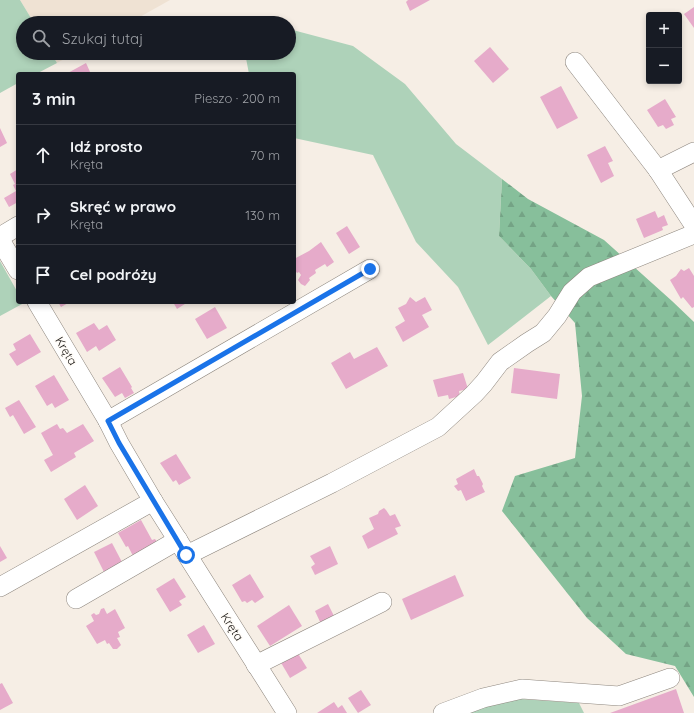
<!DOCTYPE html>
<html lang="pl">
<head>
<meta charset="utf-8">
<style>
  body { margin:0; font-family:Quicksand,sans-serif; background:#242831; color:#f1f3f6 }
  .controls { position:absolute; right:12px; top:12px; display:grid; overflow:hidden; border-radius:4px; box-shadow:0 2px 6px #0003 }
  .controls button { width:36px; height:36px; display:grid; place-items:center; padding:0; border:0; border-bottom:1px solid #363941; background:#171b24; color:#f1f3f6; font:20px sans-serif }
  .stop { position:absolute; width:12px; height:12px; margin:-9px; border:3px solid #1a73e8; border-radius:50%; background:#fff }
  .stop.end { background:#1a73e8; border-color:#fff; box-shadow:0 1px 4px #0008 }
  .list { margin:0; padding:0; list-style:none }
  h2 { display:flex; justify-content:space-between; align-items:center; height:52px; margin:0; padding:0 16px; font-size:17px }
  h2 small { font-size:13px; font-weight:400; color:#9ea1a6 }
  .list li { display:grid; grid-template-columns:26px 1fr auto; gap:12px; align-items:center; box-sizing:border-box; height:60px; padding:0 16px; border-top:1px solid #363941 }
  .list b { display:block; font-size:15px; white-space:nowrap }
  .list p { margin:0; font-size:13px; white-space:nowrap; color:#9ea1a6 }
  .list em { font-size:13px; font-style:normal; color:#9ea1a6 }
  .icon { flex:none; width:22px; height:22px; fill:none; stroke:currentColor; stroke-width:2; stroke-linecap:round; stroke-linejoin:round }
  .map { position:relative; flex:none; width:694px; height:713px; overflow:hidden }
  .search { position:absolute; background:#171b24; box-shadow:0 2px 6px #0003; left:16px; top:16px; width:280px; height:44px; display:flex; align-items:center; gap:10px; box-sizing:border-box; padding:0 14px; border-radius:22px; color:#9ea1a6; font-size:15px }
  .panel { position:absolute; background:#171b24; box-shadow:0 2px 6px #0003; left:16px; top:72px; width:280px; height:232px; border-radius:4px }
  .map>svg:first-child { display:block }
</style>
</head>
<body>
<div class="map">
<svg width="694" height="713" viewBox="0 0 694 713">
  <defs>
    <pattern id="forest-firs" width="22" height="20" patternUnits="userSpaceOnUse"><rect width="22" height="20" fill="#87bf9b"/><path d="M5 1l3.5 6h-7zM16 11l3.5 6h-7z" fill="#74a385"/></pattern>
  </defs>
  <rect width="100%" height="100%" fill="#f6eee5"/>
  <g fill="#efe2d3">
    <polygon points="20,0 170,0 129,23 34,23"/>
    <polygon points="51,53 75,53 57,63"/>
  </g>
  <g fill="#aed2b9">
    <polygon points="0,0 20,0 34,23 23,23 23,53 51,53 57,63 36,74 18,74 18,83 0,93"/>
    <polygon points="239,16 266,23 240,23"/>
    <polygon points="289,29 353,46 405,84 456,144 502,179 499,236 531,269 551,296 488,345 458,287 416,242 373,155 294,138 294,74 249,74 245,53 289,53"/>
    <polygon points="0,261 18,293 18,302 23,302 24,303 0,316"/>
    <polygon points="521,699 579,703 584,713 468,713 488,706"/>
  </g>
  <polygon fill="url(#forest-firs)" points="502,179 528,199 604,240 672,301 694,322 694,697 675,666 626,654 587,618 502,511 515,476 575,458 582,396 575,323 551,296 531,269 499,236"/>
  <g fill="#e6abca">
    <polygon points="408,0 430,0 410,11 406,2"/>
    <polygon points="694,7 694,28 684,14"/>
    <polygon points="490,47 509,69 493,83 474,61"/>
    <polygon points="86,63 91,74 66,74"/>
    <polygon points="561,86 578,118 557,129 540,97"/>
    <polygon points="665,99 676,117 671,119 674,125 666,129 663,125 658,127 647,110"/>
    <polygon points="0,128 7,143 0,147"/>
    <polygon points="605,146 613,161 608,163 614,176 601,183 587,155"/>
    <polygon points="18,169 18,202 9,207 4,198 16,191 13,185 15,184 10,174"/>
    <polygon points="655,211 658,218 664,215 668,225 662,227 663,230 644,238 636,219"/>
    <polygon points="347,226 360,247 349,254 336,233"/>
    <polygon points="321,242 334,262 327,267 325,264 315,270 316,273 309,278 310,280 305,286 301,284 298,280 301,275 299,272 297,273 294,269 294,259 309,251"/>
    <polygon points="689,268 694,276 694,307 692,308 683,297 681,299 670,280 676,276 681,269 684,271"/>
    <polygon points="410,297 416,302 425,297 432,310 422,315 429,327 403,342 395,327 405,321 398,308 406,304"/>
    <polygon points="58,302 70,302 61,307"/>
    <polygon points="173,302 188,302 177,309"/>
    <polygon points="215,307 227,328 207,339 195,319"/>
    <polygon points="94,323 99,330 107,325 116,340 99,351 96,346 87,352 76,333"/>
    <polygon points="30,334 41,352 17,366 9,354 16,350 13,344"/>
    <polygon points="377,347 388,366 346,389 331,363 350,352 354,359"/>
    <polygon points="120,367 132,387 131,388 134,393 125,398 122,393 115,397 102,378"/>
    <polygon points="514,368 560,374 557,399 511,393"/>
    <polygon points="463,373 468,389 459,391 460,396 449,399 448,395 438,397 433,380"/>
    <polygon points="54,375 69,400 55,408 52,403 47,406 35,386"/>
    <polygon points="19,400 36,427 24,434 13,415 10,417 5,408"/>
    <polygon points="57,424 60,429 63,428 67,433 83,424 94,441 74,453 76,457 51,472 44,460 53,455 41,433"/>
    <polygon points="176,454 191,478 179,485 176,480 173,482 160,463"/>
    <polygon points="474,469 477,476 479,476 483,484 482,486 485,492 466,501 461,490 458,491 454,486 458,484 456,479"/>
    <polygon points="85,485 98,506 77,520 64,499"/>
    <polygon points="384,508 386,510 390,516 395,514 401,526 395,528 398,534 368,549 362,536 374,529 369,518 378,514 379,511"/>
    <polygon points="141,520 152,540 155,539 157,542 133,556 128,546 126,547 118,533"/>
    <polygon points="112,543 123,564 105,574 94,552"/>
    <polygon points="0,546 7,558 0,562"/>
    <polygon points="330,546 338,564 315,575 311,567 315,564 310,556"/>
    <polygon points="250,574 264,597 255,603 252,600 247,603 245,601 242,602 232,585"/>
    <polygon points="455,575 464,596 411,620 402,599"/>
    <polygon points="174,578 186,597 179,601 182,605 170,612 156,589"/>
    <polygon points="328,604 335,618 321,624 315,611"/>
    <polygon points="289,605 302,626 270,646 257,626"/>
    <polygon points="104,608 107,614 115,609 125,628 118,632 120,637 117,638 121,645 117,649 113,649 109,643 107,644 105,640 97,644 86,626 94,621 91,615 94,613 96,615 99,614 101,609"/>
    <polygon points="204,625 215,644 198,653 187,635"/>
    <polygon points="297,652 307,668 290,678 280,661"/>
    <polygon points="2,683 13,703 0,710 0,684"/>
    <polygon points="676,689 684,713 610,713"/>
    <polygon points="361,690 371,705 358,713 348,698"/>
    <polygon points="334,702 338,708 342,705 347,713 317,713"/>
  </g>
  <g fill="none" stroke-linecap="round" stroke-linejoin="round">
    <g stroke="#8e877f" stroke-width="20">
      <g id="minor">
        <polyline points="575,62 658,170"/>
        <polyline points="694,152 658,170 694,225"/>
        <polyline points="0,237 18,226"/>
        <polyline points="0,240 18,270"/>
        <polyline points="37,302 108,421 119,443 153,501 287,713"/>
        <polyline points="108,421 370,269"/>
        <polyline points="187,555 332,483 438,427 474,394 484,383 500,362 527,343 543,333 557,316 572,292 589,277 694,234"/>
        <polyline points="0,587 153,501"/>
        <polyline points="76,599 178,540"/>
        <polyline points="256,665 382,602"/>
        <polyline points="443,713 483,698 522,689 619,696 670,678"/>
      </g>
    </g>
    <use href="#minor" stroke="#fff" stroke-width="19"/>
  </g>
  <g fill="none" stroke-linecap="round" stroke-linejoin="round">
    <polyline stroke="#1a73e8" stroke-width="5" points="186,555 119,443 108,421 370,269"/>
  </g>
  <g text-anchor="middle" stroke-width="3" stroke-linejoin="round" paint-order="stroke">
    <g font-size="12" fill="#191613" stroke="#fffcf8">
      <text transform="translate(66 351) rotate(59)" y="4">Kręta</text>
      <text transform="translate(232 627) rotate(57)" y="4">Kręta</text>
    </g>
  </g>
</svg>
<div class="controls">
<button>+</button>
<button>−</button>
</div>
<div class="stop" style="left:186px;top:555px"></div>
<div class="stop end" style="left:370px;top:269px"></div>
<div class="search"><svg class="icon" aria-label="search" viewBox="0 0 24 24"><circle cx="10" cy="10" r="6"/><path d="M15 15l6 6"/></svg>Szukaj tutaj</div>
<section class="panel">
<h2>3 min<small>Pieszo · 200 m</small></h2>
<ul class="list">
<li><svg class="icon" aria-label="ahead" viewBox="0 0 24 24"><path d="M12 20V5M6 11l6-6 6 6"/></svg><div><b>Idź prosto</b><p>Kręta</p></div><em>70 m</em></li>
<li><svg class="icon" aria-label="right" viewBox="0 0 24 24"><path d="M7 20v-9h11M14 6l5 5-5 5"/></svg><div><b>Skręć w prawo</b><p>Kręta</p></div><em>130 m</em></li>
<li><svg class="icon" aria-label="arrive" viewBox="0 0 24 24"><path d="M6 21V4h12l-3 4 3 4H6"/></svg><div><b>Cel podróży</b></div></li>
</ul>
</section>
</div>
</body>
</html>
